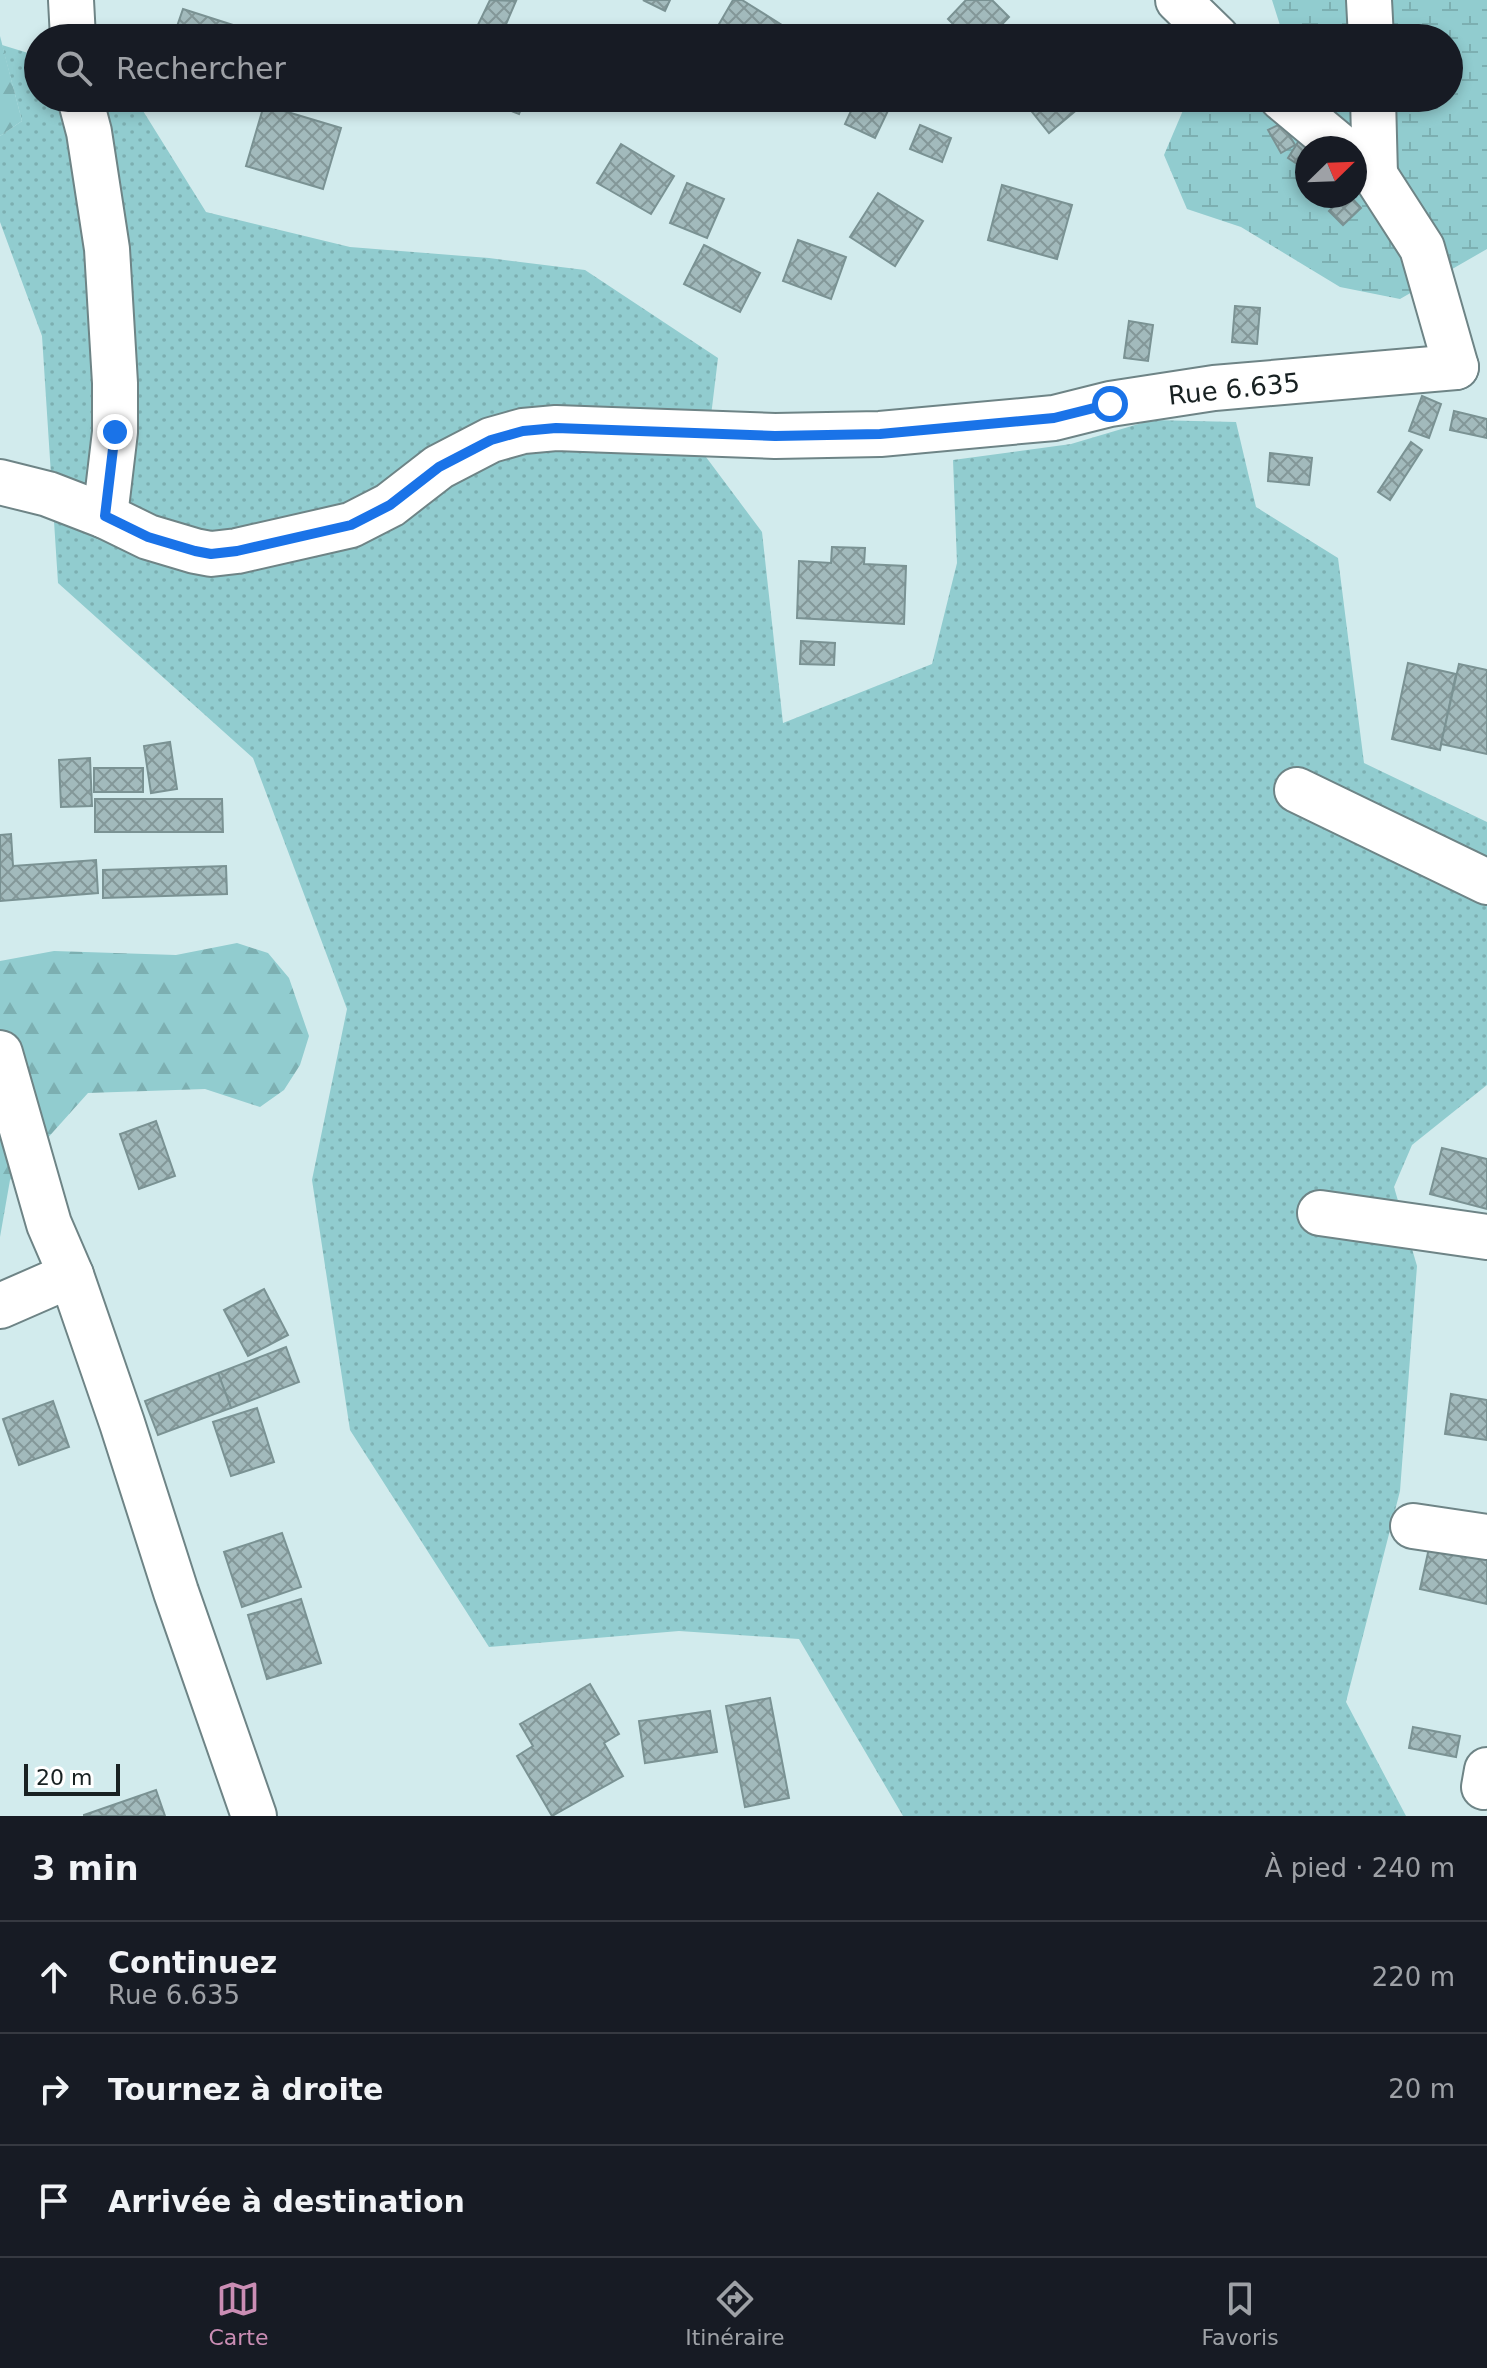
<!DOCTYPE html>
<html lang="fr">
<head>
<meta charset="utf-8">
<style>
  body { margin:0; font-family:"DejaVu Sans",sans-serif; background:#242831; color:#f1f3f6 }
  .compass { position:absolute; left:1295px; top:136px; width:72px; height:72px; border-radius:50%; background:#171b24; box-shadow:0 4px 12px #0003; rotate:67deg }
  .scale { position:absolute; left:24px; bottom:20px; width:96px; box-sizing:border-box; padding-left:8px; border:4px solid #182122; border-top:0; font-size:22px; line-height:28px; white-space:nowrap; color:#182122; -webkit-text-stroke:6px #fff; paint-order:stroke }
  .stop { position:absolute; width:24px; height:24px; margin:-18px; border:6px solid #1a73e8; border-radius:50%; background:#fff }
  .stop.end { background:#1a73e8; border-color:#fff; box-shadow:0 2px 8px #0008 }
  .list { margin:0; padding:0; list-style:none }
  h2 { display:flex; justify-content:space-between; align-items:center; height:104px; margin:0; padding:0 32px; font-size:34px }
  h2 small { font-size:26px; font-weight:400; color:#9ea1a6 }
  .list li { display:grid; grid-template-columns:52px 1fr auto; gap:24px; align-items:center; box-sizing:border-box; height:112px; padding:0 32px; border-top:2px solid #363941 }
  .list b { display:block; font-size:30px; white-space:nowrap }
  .list p { margin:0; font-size:26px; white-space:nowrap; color:#9ea1a6 }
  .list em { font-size:26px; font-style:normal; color:#9ea1a6 }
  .icon { flex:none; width:44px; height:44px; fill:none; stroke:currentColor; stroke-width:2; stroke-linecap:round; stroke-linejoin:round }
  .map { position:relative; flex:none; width:1487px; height:1816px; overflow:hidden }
  .search { position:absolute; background:#171b24; box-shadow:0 4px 12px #0003; left:24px; right:24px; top:24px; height:88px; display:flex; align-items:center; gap:20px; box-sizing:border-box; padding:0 28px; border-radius:44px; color:#9ea1a6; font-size:30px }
  .sheet { height:440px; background:#171b24 }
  nav { display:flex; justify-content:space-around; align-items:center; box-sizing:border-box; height:112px; border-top:2px solid #363941; background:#171b24; font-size:22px; color:#9ea1a6 }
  nav a { display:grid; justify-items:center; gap:4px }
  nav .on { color:#ca8db4 }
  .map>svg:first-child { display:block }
</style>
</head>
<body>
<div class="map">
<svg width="1487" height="1816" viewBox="0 0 1487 1816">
  <defs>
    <pattern id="grass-dots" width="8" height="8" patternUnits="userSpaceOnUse" patternTransform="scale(2)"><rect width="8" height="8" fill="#91cccf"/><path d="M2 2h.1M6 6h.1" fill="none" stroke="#7cafb1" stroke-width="1.8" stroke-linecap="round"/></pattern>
    <pattern id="forest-firs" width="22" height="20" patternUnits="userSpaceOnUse" patternTransform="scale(2)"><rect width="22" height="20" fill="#91cccf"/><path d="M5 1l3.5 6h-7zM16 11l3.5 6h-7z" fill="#7cafb1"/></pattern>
    <pattern id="wetland-marsh" width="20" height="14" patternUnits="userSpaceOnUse" patternTransform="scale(2)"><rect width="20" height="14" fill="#91cccf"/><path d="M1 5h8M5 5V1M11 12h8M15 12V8" fill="none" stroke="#7cafb1"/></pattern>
    <pattern id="building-cross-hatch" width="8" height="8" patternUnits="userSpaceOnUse" patternTransform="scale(2)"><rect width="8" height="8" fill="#a2babc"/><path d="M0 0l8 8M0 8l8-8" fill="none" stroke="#839798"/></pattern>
  </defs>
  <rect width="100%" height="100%" fill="#d2ebed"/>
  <polygon fill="url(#grass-dots)" points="2,45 38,56 38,98 135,98 206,212 350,247 489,258 585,270 718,358 706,457 762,532 783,723 932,664 957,563 953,460 1071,444 1152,420 1236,422 1256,507 1338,558 1364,763 1487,822 1487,1085 1412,1145 1394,1187 1417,1266 1400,1491 1346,1702 1406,1816 903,1816 799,1639 679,1631 489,1647 350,1430 312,1180 347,1009 253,758 58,583 42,336 0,222 0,136 22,121"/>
  <g fill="url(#forest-firs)">
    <polygon points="0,36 22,121 0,136"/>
    <polygon points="237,943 268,953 289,978 309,1036 300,1065 284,1090 260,1107 205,1089 88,1093 10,1180 0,1237 0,961 54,951 176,955"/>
  </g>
  <path fill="url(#wetland-marsh)" fill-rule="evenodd" d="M1272 0H1487V249L1400 299 1340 287 1241 227 1187 209 1164 155 1187 101 1192 98H1449V38H1284ZM1307 148H1355V196H1307Z"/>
  <g fill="url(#building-cross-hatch)" stroke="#7a9293" stroke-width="2">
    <polygon points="490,0 516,1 500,38 490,38 475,31"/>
    <polygon points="643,0 670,0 665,11"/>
    <polygon points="733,0 742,0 782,25 774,38 711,38"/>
    <polygon points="966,0 992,0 1009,17 989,38 967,38 948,19"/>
    <polygon points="183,9 236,26 232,38 173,38"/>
    <polygon points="479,98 525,98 519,114"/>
    <polygon points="857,98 894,98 875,138 845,124"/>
    <polygon points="1021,98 1083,98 1086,102 1049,133"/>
    <polygon points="264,105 341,128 323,189 246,166"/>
    <polygon points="1282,123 1295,145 1281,153 1268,130"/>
    <polygon points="920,125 951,138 942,162 910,149"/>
    <polygon points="1300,139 1313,148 1307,148 1307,156 1300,166 1288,158"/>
    <polygon points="621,144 674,176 651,214 597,183"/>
    <polygon points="687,183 724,199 707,238 670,223"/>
    <polygon points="1002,185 1072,205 1057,259 988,240"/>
    <polygon points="878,193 923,221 895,266 850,237"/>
    <polygon points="1345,196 1350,196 1361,208 1343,225 1329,211"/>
    <polygon points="798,240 846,257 831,299 783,281"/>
    <polygon points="704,245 760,273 740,312 684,284"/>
    <polygon points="1235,306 1260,308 1257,344 1232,342"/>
    <polygon points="1129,321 1153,325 1148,361 1124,358"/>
    <polygon points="1422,396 1441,404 1429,438 1409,431"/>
    <polygon points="1454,411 1487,419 1487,438 1450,430"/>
    <polygon points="1411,442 1422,450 1390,500 1378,492"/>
    <polygon points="1270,453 1312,458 1309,485 1268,481"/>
    <polygon points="832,547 865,548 864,564 906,566 904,624 797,618 799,561 831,563"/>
    <polygon points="801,641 835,643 834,665 800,664"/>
    <polygon points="1408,663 1456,674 1440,750 1392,739"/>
    <polygon points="1459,664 1487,670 1487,754 1441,744"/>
    <polygon points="170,742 177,789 151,793 144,746"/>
    <polygon points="90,758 92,806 61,807 59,760"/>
    <rect x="94" y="768" width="49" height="24"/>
    <polygon points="95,799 222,799 223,832 95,832"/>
    <polygon points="11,834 13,866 96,860 98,893 0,901 0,835"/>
    <polygon points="226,866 227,894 103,898 103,870"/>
    <polygon points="156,1121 175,1176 139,1189 120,1134"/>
    <polygon points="1442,1148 1487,1159 1487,1209 1430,1194"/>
    <polygon points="264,1289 288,1335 248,1356 224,1310"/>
    <polygon points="286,1347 299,1382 231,1408 218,1373"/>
    <polygon points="218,1373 231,1408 158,1435 145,1401"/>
    <polygon points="1451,1394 1487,1400 1487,1440 1445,1434"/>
    <polygon points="53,1401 69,1447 19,1465 3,1419"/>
    <polygon points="257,1408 274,1462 231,1476 213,1422"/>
    <polygon points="282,1533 301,1587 242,1607 224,1552"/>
    <polygon points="1431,1539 1487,1551 1487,1604 1420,1589"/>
    <polygon points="301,1599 321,1663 267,1679 248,1615"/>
    <polygon points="590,1684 619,1734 604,1743 623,1776 552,1816 517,1756 533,1746 520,1724"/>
    <polygon points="770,1698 789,1798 745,1807 726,1706"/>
    <polygon points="710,1711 717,1752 645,1763 639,1721"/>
    <polygon points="1413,1727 1460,1736 1456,1757 1409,1748"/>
    <polygon points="156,1790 165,1816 84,1816 84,1815"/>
  </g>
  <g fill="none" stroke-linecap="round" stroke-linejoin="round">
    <g stroke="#6e8486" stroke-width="48">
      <g id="minor">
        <polyline points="71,0 73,38"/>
        <polyline points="1178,0 1217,38"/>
        <polyline points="1369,0 1371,38"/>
        <polyline points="80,98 89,132 107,249 115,383 115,432 105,516"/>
        <polyline points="1282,98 1342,148"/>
        <polyline points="1373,98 1375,175"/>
        <polyline points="1355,159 1375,175 1422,248 1456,367"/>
        <polyline points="0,482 48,494 105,516 148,537 195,551 211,554 237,551 351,525 390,505 439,467 491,440 523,431 556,428 775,436 880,434 1054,418 1110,404 1214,388 1456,367"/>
        <polyline points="1297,790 1487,882"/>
        <polyline points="0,1053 49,1224 71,1275 122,1423 176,1592 254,1816"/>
        <polyline points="1320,1213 1487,1237"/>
        <polyline points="0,1306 71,1275"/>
        <polyline points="1413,1526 1487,1537"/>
        <polyline points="1484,1787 1487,1770"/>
      </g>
    </g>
    <use href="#minor" stroke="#fff" stroke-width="44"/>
  </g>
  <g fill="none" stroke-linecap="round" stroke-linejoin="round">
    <polyline stroke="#1a73e8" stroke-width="10" points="115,432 105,516 148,537 195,551 211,554 237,551 351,525 390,505 439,467 491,440 523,431 556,428 775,436 880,434 1054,418 1110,404"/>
  </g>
  <g text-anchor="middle" stroke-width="7" stroke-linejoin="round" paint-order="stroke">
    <g font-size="26" fill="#182122" stroke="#fff">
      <text transform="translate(1234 389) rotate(-6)" y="9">Rue 6.635</text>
    </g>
  </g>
</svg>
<svg class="compass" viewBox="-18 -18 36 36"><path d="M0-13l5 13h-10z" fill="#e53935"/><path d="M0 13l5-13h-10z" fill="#9ea1a6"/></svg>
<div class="scale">20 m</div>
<div class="stop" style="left:1110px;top:404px"></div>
<div class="stop end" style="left:115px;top:432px"></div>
<div class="search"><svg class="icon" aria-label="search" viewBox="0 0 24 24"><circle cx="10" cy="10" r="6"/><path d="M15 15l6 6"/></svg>Rechercher</div>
</div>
<section class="sheet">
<h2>3 min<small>À pied · 240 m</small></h2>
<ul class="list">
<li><svg class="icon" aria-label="ahead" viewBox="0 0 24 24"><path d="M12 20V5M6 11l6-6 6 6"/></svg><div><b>Continuez</b><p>Rue 6.635</p></div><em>220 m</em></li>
<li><svg class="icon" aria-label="right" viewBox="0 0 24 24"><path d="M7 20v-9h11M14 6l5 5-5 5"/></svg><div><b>Tournez à droite</b></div><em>20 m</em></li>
<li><svg class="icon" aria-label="arrive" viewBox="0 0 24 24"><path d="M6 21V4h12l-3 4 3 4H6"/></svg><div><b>Arrivée à destination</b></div></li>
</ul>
</section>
<nav>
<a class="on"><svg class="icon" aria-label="map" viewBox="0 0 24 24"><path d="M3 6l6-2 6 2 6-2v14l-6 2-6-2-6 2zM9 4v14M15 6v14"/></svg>Carte</a>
<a><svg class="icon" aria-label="directions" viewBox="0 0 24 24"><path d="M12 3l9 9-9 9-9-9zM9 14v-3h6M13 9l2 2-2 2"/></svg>Itinéraire</a>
<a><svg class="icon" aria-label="saved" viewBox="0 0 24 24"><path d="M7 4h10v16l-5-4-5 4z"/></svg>Favoris</a>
</nav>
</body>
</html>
